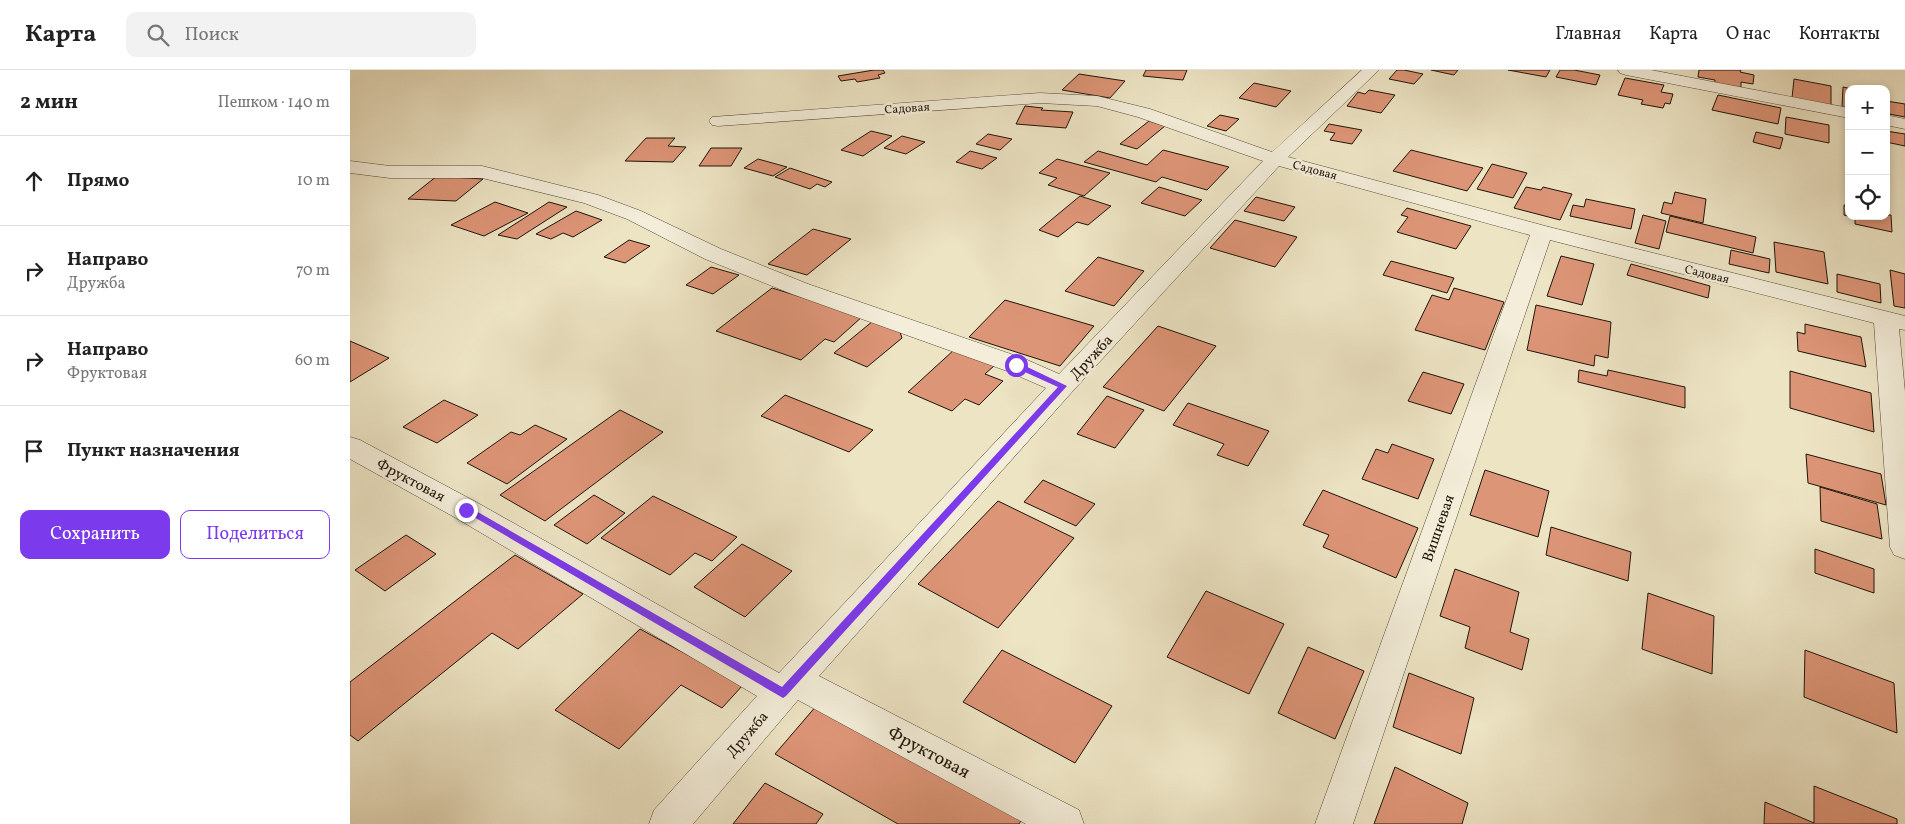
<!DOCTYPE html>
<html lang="ru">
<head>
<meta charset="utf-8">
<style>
  body { margin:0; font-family:Vollkorn,serif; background:#f2f2f2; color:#222 }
  .controls { position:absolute; right:15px; top:15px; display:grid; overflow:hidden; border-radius:10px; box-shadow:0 2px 8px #0003 }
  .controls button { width:45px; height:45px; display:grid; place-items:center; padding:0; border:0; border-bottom:1px solid #e0e0e0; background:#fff; color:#222; font:25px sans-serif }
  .stop { position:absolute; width:15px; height:15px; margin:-11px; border:4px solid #7c3aed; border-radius:50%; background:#fff }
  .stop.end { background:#7c3aed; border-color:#fff; box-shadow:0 1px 5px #0008 }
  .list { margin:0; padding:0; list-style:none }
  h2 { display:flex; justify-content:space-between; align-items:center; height:65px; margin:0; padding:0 20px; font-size:21px }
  h2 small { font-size:16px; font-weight:400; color:#767676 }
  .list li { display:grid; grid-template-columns:32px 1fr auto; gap:15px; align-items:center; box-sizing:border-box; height:90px; padding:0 20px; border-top:1px solid #e0e0e0 }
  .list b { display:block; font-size:19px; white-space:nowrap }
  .list p { margin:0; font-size:16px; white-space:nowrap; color:#767676 }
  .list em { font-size:16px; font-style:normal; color:#767676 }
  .actions { display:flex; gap:10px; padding:15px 20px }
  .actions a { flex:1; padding:11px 0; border:1px solid #7c3aed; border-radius:10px; text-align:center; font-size:18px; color:#7c3aed }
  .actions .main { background:#7c3aed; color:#fff }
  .icon { flex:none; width:28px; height:28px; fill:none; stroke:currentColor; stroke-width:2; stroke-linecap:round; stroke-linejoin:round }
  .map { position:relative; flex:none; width:1555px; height:754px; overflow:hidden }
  header { display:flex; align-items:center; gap:30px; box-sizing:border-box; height:70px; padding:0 25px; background:#fff; border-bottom:1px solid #e0e0e0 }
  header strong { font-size:24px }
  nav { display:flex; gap:28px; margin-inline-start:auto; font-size:18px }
  .search { width:350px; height:45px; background:#f2f2f2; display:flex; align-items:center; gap:12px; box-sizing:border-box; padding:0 18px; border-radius:10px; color:#767676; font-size:19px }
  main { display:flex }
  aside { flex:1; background:#fff }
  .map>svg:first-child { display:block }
</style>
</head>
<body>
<header>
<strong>Карта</strong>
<div class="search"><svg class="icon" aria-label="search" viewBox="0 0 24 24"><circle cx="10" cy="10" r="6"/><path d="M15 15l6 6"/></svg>Поиск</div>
<nav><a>Главная</a><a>Карта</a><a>О нас</a><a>Контакты</a></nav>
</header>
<main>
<aside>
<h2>2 мин<small>Пешком · 140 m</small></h2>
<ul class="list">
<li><svg class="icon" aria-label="ahead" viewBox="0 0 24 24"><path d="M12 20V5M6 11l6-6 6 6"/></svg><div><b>Прямо</b></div><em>10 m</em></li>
<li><svg class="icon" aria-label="right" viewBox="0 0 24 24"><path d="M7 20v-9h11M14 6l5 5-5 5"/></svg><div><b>Направо</b><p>Дружба</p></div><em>70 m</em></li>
<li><svg class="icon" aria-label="right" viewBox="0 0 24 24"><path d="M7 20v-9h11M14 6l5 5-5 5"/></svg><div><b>Направо</b><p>Фруктовая</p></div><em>60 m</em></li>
<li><svg class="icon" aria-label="arrive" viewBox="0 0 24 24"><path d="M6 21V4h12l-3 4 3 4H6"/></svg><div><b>Пункт назначения</b></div></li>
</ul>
<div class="actions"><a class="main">Сохранить</a><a>Поделиться</a></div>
</aside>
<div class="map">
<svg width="1555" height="754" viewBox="0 0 1555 754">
  <rect width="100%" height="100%" fill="#ede4c4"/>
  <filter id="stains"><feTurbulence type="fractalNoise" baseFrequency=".004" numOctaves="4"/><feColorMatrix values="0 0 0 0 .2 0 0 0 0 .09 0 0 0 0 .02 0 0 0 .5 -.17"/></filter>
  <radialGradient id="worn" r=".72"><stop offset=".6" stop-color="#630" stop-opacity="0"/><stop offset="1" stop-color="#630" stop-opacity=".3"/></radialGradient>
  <g fill="#dd9577" stroke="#1f1407">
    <polygon points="524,0 533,0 535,3 528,5 530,8 507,12 505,9 491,11 488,6"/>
    <polygon points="796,0 837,0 833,10 793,6"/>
    <polygon points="1047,0 1054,0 1073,4 1064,14 1039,9"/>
    <polygon points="1081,0 1108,0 1104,5"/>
    <polygon points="1158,0 1200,0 1196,7"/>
    <polygon points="1210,0 1224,0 1250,5 1246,15 1206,7"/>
    <polygon points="1349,0 1391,0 1390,2 1404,5 1403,14 1391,12 1391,18 1365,14 1365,10 1348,7"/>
    <polygon points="729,4 775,11 760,28 712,20"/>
    <polygon points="1275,8 1314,15 1311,22 1323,24 1320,34 1315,33 1313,38 1291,34 1293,30 1268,25"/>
    <polygon points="1444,9 1481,16 1481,36 1442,28"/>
    <polygon points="904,13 941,21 926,37 889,28"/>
    <polygon points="1493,17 1502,19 1499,19 1499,38 1492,37"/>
    <polygon points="1019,20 1045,25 1031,43 997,36 1008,22 1015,24"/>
    <polygon points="1368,25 1431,38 1428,54 1362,40"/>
    <polygon points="1536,31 1555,34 1555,47 1539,44"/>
    <polygon points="675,36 693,38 691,40 723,42 716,58 666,54"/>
    <polygon points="870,45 889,49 876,61 857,56"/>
    <polygon points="1436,47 1479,55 1479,73 1435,64"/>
    <polygon points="799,51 815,56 787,79 770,74"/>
    <polygon points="979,54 1012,60 1002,74 980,70 985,63 974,61"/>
    <polygon points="521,61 542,66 513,86 491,80"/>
    <polygon points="1536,61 1555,64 1555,76 1536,72"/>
    <polygon points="1406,62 1433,68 1430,79 1403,72"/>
    <polygon points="638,64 662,69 650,80 626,74"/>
    <polygon points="552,66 575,72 556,84 534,78"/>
    <polygon points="296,68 325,68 318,76 336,77 323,92 275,91"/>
    <polygon points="361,78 392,78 381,96 349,96"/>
    <polygon points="813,80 879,97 857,120 812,107 806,112 734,92 748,81 797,95"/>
    <polygon points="1061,80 1133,98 1117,121 1043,101"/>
    <polygon points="620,81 647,88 632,99 606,92"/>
    <polygon points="408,89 437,97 423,106 394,98"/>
    <polygon points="707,89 760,103 734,126 698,115 707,108 689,103"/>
    <polygon points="1142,94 1177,103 1163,128 1127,119"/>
    <polygon points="440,98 482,112 475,117 467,114 460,119 425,107"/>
    <polygon points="87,106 133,109 106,131 58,129"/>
    <polygon points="809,117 852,130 835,146 791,133"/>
    <polygon points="1176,117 1191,120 1193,117 1222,124 1210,150 1164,138"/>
    <polygon points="1325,122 1356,129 1353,153 1311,143 1314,132 1322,134"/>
    <polygon points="730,126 761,136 738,155 727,152 708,167 689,160"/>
    <polygon points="906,127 945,137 934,151 894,141"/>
    <polygon points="1236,129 1285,139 1281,159 1220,146 1223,135 1234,137"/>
    <polygon points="145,132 178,143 134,166 101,155"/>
    <polygon points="199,132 217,137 167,169 148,165"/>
    <polygon points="1494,135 1499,136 1499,146 1541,145 1542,162 1505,154 1505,148 1494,145"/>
    <polygon points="1057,138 1121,156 1106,179 1047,162 1058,147 1051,145"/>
    <polygon points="226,141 252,150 223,167 213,163 201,169 186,164"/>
    <polygon points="1293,145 1316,151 1309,179 1285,173"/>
    <polygon points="1320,146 1406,167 1403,183 1316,162"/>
    <polygon points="885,150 947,167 925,197 860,178"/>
    <polygon points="463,159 501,169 457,205 418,194"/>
    <polygon points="279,170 300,176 275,193 254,187"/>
    <polygon points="1424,172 1474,182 1478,214 1426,202"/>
    <polygon points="1381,180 1420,189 1419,203 1379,194"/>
    <polygon points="1211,186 1244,194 1232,235 1197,226"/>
    <polygon points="748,187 794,201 764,236 715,221"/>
    <polygon points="1041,191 1104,208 1097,223 1033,205"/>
    <polygon points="1281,194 1360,216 1358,228 1277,205"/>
    <polygon points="361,197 389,205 363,224 336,215"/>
    <polygon points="1540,200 1555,204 1555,238 1544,236"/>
    <polygon points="1487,204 1530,214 1531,233 1487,222"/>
    <polygon points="422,218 513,246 484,272 475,269 451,290 366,261"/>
    <polygon points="1104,218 1154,232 1135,280 1065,260 1082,225 1099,230"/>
    <polygon points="655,230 744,256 710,296 619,267"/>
    <polygon points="1186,235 1261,252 1258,288 1245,285 1244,296 1177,280"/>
    <polygon points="523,251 550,262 552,268 517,297 484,283"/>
    <polygon points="1455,254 1511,267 1516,297 1448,281 1447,262 1455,264"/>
    <polygon points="808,256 866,276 814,341 753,317"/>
    <polygon points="0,271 39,288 0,312"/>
    <polygon points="605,279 645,295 635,304 653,311 629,335 615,329 602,341 558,322"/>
    <polygon points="1229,300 1257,306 1258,300 1335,317 1335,338 1228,312"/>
    <polygon points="1440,301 1521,323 1524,362 1440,338"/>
    <polygon points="1073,302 1114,314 1101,344 1058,331"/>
    <polygon points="435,325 523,360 499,382 411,346"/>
    <polygon points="757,326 794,340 765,378 727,364"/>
    <polygon points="94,330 128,345 87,373 53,357"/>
    <polygon points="838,333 919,361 898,396 867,385 874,374 823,355"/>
    <polygon points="270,340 313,362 195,451 150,425"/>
    <polygon points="185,355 217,369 157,414 117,393 161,362 170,365"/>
    <polygon points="1042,374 1084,389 1068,429 1012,409 1026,379 1038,383"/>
    <polygon points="1456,384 1531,404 1536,435 1458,413"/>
    <polygon points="1135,400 1199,421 1188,467 1120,445"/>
    <polygon points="693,410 745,434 726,456 674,432"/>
    <polygon points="1470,417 1527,434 1532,469 1471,451"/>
    <polygon points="973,420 1068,458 1046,508 973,477 979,465 953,455"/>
    <polygon points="244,425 275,443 237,474 204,455"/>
    <polygon points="303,426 387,467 362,491 345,483 320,505 251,468"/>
    <polygon points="648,431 724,468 648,558 568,514"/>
    <polygon points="1201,457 1281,482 1278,511 1196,485"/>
    <polygon points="56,465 86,484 35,521 5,500"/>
    <polygon points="392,474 442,501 395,547 344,517"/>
    <polygon points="1465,479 1524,499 1524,523 1465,503"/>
    <polygon points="165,485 233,524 168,579 142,563 8,671 0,665 0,612"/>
    <polygon points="1105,499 1169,522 1160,562 1179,569 1172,600 1115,578 1120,557 1090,546"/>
    <polygon points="856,521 934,554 899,624 817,587"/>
    <polygon points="1298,523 1364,546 1362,604 1292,579"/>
    <polygon points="290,559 393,615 372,638 331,615 269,679 205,640"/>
    <polygon points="958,577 1014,601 985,669 928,643"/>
    <polygon points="652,580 762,636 725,693 613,632"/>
    <polygon points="1455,580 1544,613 1547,663 1454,627"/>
    <polygon points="1059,603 1124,628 1111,684 1043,657"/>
    <polygon points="467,635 675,744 669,754 548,754 425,684"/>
    <polygon points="1045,697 1118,733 1112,754 1024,754"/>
    <polygon points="415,713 473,744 466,754 383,754"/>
    <polygon points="1464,716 1547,749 1547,754 1414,754 1415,732 1464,753"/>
  </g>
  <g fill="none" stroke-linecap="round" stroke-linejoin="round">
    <g stroke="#524836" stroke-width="1">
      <g id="minor">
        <polygon points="1012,0 1029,0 938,87 1199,157 1555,246 1555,260 1549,259 1555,322 1555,489 1544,485 1540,477 1524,253 1200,170 1003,754 965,754 1180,165 929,96 722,322 469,606 729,740 734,754 676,754 448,630 343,754 299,754 304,740 407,626 106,448 0,389 0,367 10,370 126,432 429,603 696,318 657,301 442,224 355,189 277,149 234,133 132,108 40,108 0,103 0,91 40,96 132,96 248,125 291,141 371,179 458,214 675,289 709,304 913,91 788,47 747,36 690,33 368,56 362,55 359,51 362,47 690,23 747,26 800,39 922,82"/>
        <polygon points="1268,0 1301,0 1499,38 1499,48 1276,5 1270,3"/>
        <polygon points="1536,45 1555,49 1555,59 1536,55"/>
      </g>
    </g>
    <use href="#minor" fill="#f3edd9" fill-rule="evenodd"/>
  </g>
  <polygon fill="#7c3aed" points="664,293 669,293 717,316 436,626 433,628 112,440 116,436 119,437 432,617 708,317 664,297"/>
  <g text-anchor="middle" stroke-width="5" stroke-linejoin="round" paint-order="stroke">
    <g font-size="12" fill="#1f1407" stroke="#f3edd9">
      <text transform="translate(557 38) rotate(-4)" y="4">Садовая</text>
      <text transform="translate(965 100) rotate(15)" y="4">Садовая</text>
      <text transform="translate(1357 204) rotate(14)" y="4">Садовая</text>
    </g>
    <g font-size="15" fill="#1f1407" stroke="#f3edd9">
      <text transform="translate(741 287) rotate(-47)" y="5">Дружба</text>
      <text transform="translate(61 410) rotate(28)" y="5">Фруктовая</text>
      <text transform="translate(1088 458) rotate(-71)" y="5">Вишневая</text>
      <text transform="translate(397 664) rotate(-49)" y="5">Дружба</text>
    </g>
    <g font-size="18" fill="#1f1407" stroke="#f3edd9">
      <text transform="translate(579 682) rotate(28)" y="6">Фруктовая</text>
    </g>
  </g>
  <rect width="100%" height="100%" filter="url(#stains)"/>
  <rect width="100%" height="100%" fill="url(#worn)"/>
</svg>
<div class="controls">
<button>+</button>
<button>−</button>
<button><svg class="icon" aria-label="locate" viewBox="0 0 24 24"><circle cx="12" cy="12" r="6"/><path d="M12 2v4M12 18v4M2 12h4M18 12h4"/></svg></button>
</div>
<div class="stop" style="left:666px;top:295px"></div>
<div class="stop end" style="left:116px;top:440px"></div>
</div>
</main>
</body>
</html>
